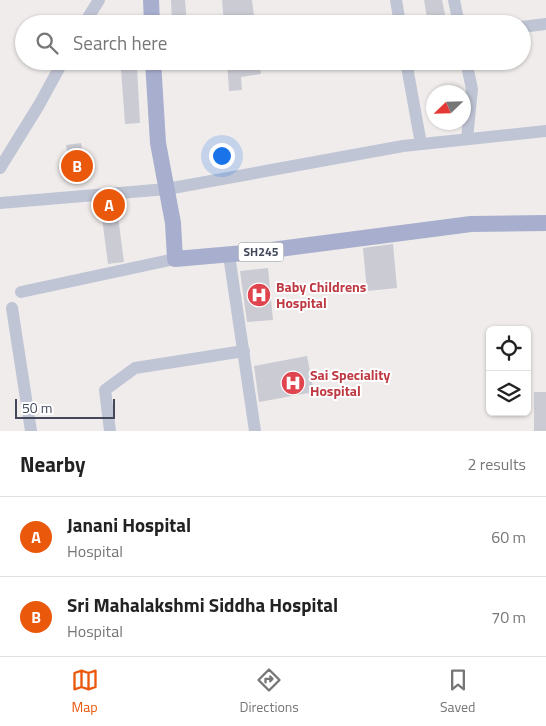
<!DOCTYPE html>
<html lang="en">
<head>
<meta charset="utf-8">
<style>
  body { margin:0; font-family:"Titillium Web",sans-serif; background:#f6f6f6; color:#222 }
  .controls { position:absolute; right:15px; bottom:15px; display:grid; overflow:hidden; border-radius:8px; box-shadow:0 1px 4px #0004 }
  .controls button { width:45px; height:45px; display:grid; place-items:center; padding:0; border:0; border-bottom:1px solid #e0e0e0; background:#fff; color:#222; font:25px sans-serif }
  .compass { position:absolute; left:426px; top:85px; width:45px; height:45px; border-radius:50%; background:#fff; box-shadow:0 1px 4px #0004; rotate:247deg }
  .scale { position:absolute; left:15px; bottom:12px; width:100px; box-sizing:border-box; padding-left:5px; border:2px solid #42485a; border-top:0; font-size:14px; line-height:18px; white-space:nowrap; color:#42485a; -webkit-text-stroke:4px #fff; paint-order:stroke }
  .you { position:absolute; left:221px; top:155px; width:18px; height:18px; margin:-12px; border:4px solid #fff; border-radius:50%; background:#1a73e8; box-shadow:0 0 0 8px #1a73e833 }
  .badge { display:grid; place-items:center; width:32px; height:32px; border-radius:50%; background:#ea580c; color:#fff; font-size:16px; font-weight:700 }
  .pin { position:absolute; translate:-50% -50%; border:2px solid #fff; box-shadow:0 1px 5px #0006 }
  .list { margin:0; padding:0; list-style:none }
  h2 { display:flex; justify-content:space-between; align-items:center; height:65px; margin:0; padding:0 20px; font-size:21px }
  h2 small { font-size:16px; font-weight:400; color:#767676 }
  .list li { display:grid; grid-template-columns:32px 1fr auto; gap:15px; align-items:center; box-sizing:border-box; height:80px; padding:0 20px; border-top:1px solid #e0e0e0 }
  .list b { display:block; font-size:19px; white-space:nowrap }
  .list p { margin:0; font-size:16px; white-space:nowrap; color:#767676 }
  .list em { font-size:16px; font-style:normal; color:#767676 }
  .icon { flex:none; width:28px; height:28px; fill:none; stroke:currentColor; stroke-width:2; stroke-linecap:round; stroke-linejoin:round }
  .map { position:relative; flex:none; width:546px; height:431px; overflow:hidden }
  .search { position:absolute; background:#fff; box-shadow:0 1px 4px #0004; left:15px; right:15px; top:15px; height:55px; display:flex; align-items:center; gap:12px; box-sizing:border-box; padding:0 18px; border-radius:28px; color:#767676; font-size:19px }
  .sheet { height:225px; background:#fff }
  nav { display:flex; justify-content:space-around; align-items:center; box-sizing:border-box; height:70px; border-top:1px solid #e0e0e0; background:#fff; font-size:14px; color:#767676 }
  nav a { display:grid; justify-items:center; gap:2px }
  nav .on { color:#ea580c }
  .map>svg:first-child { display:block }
</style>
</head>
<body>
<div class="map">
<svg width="546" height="431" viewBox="0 0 546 431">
  <rect width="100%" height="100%" fill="#efeceb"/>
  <g fill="#cbcbd4">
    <polygon points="171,0 185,0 187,24 172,24"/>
    <polygon points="222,0 252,0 255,24 224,24"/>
    <polygon points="424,0 442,0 447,24 428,24"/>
    <polygon points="227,61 259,61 261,74 241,77 242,90 229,91"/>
    <polygon points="137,68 140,123 125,124 121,69"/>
    <polygon points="81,143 87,175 71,178 66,145"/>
    <polygon points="116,201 124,262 108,264 100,203"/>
    <polygon points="393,244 397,288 367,291 363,248"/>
    <polygon points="268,268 273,320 247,322 240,271"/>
    <polygon points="307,356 314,392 259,402 254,366"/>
    <rect x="534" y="392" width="12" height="39"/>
  </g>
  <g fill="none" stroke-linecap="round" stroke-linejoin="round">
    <g stroke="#c0c5d5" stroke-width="12">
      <polyline points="396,0 400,24"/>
      <polyline points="454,0 459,24"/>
      <polyline points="84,24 99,0"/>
      <polyline points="522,27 546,24"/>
      <polyline points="406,61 421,144"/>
      <polyline points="466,61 472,89 467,139"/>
      <polyline points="0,168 39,105 63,61"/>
      <polyline points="0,203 167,189 403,146 546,131"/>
      <polyline points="229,255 255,431"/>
      <polyline points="21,292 175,259"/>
      <polyline points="12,308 31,431"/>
      <polyline points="110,431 105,390 135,368 244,351"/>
    </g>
    <g stroke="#a8afce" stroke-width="16">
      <polyline points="151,0 152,24"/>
      <polyline points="153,61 158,143 173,223 175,259 256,252 471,224 546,223"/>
    </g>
  </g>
  <defs>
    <g id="hospital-disc" transform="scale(1.25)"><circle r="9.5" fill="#e0444e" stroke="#fff"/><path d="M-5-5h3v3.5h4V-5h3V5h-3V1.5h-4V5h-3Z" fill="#fff"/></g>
  </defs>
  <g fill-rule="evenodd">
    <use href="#hospital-disc" x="259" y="295"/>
    <use href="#hospital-disc" x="293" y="383"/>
  </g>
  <g text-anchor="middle" stroke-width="4" stroke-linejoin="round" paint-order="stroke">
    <rect fill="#fff" stroke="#7b7f8c" stroke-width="1" x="238.5" y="242.5" width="45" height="19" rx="4"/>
    <g font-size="12" font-weight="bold" fill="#42485a">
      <text x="261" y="256">SH245</text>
    </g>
    <g font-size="14" font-weight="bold" fill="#be3a42" stroke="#fff" text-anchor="start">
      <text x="276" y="292">Baby Childrens<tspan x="276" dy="16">Hospital</tspan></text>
      <text x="310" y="380">Sai Speciality<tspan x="310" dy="16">Hospital</tspan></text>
    </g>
  </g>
</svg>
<div class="controls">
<button><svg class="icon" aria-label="locate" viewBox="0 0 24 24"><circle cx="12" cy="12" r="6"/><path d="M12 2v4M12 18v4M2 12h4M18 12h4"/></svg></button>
<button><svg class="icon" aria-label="layers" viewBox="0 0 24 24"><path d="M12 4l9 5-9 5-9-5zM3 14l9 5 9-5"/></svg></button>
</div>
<svg class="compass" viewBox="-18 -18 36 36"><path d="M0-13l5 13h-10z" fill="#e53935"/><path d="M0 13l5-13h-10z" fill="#767676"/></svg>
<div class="scale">50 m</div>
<div class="you"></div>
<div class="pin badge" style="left:109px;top:205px">A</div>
<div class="pin badge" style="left:77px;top:166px">B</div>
<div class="search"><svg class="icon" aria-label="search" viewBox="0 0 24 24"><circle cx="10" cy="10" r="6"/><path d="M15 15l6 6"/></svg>Search here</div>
</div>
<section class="sheet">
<h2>Nearby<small>2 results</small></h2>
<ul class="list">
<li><span class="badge">A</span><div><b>Janani Hospital</b><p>Hospital</p></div><em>60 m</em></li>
<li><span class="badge">B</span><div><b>Sri Mahalakshmi Siddha Hospital</b><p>Hospital</p></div><em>70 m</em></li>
</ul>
</section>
<nav>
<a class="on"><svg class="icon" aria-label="map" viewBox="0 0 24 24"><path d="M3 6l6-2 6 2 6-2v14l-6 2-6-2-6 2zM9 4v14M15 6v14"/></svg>Map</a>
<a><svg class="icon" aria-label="directions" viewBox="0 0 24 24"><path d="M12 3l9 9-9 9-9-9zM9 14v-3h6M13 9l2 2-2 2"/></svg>Directions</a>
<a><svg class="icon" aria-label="saved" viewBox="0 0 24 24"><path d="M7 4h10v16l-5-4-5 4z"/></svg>Saved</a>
</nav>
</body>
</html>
